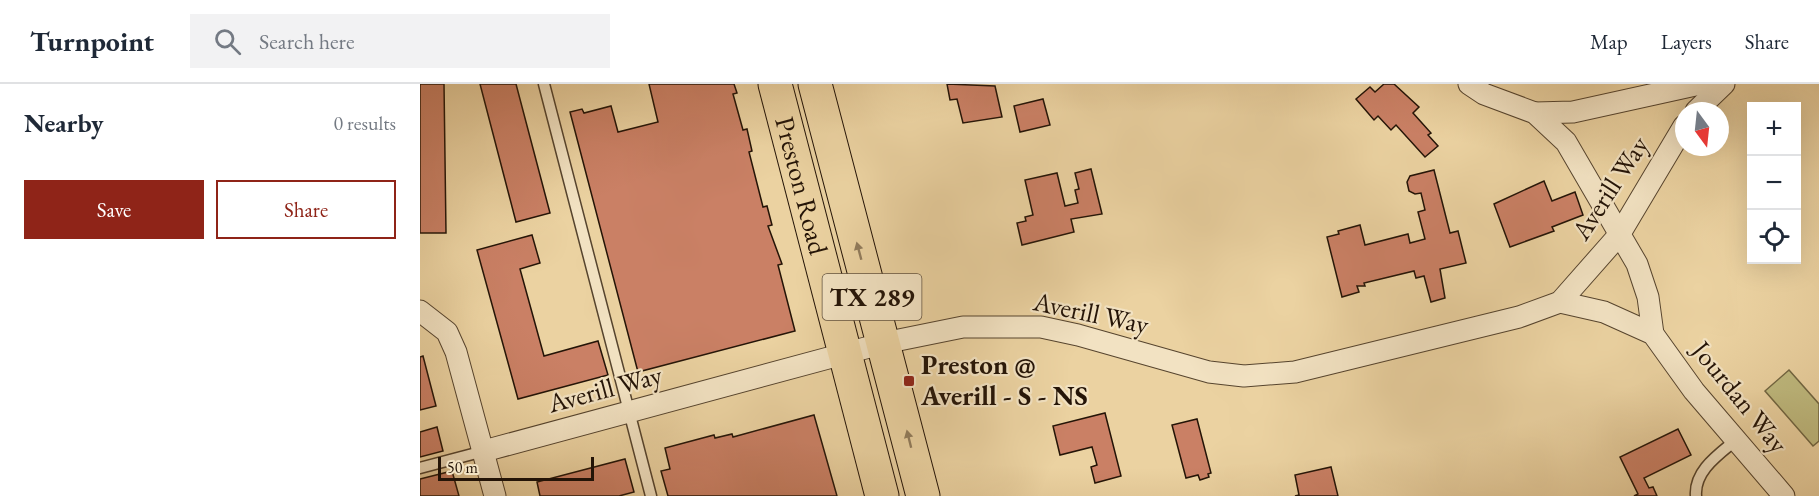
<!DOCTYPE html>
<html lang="en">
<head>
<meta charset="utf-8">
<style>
  body { margin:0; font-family:"EB Garamond",serif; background:#f2f2f3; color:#1f2937 }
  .controls { position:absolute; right:18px; top:18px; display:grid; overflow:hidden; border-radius:0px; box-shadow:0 6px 24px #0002 }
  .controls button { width:54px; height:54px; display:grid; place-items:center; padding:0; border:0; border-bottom:2px solid #e0e1e3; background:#fff; color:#1f2937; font:30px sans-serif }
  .compass { position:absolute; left:1255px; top:18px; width:54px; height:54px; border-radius:50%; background:#fff; box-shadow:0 6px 24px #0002; rotate:165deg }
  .scale { position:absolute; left:18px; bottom:15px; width:156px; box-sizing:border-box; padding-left:6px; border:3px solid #241407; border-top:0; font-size:16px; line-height:21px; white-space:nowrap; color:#241407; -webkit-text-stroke:4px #f2e2c2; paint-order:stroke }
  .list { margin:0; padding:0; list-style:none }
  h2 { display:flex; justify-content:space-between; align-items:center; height:78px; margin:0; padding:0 24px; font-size:26px }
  h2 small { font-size:20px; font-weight:400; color:#747a83 }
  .actions { display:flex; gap:12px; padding:18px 24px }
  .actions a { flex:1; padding:14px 0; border:2px solid #8f2418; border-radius:0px; text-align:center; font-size:21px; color:#8f2418 }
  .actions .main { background:#8f2418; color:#fff }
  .icon { flex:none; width:33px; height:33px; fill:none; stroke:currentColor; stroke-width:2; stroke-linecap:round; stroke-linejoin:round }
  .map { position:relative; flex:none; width:1399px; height:412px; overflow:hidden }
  header { display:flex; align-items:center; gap:36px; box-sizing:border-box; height:84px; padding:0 30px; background:#fff; border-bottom:2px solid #e0e1e3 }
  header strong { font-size:28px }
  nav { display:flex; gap:33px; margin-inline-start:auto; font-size:21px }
  .search { width:420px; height:54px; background:#f2f2f3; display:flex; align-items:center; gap:15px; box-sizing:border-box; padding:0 21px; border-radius:0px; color:#747a83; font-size:22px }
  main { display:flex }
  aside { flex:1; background:#fff }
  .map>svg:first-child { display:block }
</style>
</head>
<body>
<header>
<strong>Turnpoint</strong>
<div class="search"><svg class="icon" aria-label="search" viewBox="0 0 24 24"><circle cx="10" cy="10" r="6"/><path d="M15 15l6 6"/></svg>Search here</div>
<nav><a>Map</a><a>Layers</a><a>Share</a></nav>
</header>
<main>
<aside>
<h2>Nearby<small>0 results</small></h2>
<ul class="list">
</ul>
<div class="actions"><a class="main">Save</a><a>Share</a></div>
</aside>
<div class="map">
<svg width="1399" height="412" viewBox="0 0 1399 412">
  <rect width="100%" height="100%" fill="#ebd2a1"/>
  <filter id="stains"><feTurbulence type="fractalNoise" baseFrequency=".00333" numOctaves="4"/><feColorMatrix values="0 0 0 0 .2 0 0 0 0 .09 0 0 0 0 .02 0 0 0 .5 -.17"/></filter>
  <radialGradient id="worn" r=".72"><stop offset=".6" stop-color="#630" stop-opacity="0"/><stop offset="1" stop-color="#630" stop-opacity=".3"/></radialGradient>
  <polygon fill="#bfba7f" stroke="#726743" stroke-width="1.5" points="1369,286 1399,320 1399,357 1393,362 1345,307"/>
  <g fill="#ca8065" stroke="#241407" stroke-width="1.5">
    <polygon points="0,0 24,0 26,149 0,149"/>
    <polygon points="60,0 96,0 130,129 96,138"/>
    <polygon points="229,0 314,0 317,9 313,10 323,46 327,45 332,67 329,68 343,123 347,122 352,141 348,142 362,180 358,181 375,247 218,288 150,28 162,25 164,29 191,22 198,48 238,38"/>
    <polygon points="527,0 575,2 582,33 543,39 537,15 530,16"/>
    <polygon points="964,0 974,0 999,23 993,29 1011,49 1008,51 1018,62 1005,73 976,41 971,46 958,32 954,36 936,15 950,3 955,8"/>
    <polygon points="623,15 630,41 600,48 594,22"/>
    <polygon points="671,85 682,130 651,135 654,148 602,161 597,139 606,137 605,133 613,131 605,96 637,89 645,122 658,119 655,106 659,105 655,89"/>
    <polygon points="1014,86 1030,149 1038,147 1046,179 1020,185 1025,214 1011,218 1004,192 996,194 994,187 944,199 945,202 937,202 939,208 922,213 907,153 919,150 918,147 940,141 945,161 988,150 990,159 1005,155 998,128 1005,126 1001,109 995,110 989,107 987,98 990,92"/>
    <polygon points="1124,97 1132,117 1155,108 1163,131 1132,143 1134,147 1090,163 1074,120"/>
    <polygon points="112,151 120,179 100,185 124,272 178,257 188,291 98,315 57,166"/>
    <polygon points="3,272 16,322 0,326 0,273"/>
    <polygon points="685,329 701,392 675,399 671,383 677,381 672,363 640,371 633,342"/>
    <polygon points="394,331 417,412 248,412 241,387 250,385 245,364 294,351 295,354 312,350 313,353"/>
    <polygon points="777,335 791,389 788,390 789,393 780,396 778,391 766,394 752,341"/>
    <polygon points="17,343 23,367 0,373 0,348"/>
    <polygon points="1258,345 1271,371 1224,394 1229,404 1233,403 1237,412 1214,412 1218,410 1200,373"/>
    <polygon points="205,375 214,408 199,412 120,412 117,398"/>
    <polygon points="911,383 918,412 875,412 879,411 875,391"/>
    <polygon points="32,387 39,412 0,412 0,395"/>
  </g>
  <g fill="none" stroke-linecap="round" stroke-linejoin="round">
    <g stroke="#56442e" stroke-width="13">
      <g id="service">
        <polyline points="124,0 231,412"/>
        <polyline points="0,384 64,367"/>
        <path d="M1276 412C1274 387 1298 371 1316 356"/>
      </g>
    </g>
    <g stroke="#56442e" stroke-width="23">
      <g id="minor">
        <polyline points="1049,0 1064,10 1115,29 1146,58 1217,180 1228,213 1233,250"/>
        <polyline points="1276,27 1304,0"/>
        <polyline points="1115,29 1153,28 1280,0"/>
        <polyline points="1140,218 1184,228 1233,250 1274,307 1364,412"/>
        <polyline points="0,227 27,248 36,268 75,412"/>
        <polyline points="64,367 464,259 543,243 621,243 658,251 789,288 824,292 875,288 1099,233 1140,218 1199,151 1264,42"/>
      </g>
    </g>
    <g stroke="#241407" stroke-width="35">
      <g id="primary">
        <path id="s1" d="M355 0 462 412"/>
        <polyline points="395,0 503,412"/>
      </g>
    </g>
    <use href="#service" stroke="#f2e2c2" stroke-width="10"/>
    <use href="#minor" stroke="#f2e2c2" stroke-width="21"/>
    <use href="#primary" stroke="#ebd2a1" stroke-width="33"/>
  </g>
  <defs><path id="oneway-solid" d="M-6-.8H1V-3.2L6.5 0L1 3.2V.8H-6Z" transform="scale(1.5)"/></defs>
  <g fill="#917c5c">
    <use href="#oneway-solid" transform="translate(439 167) rotate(-105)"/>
    <use href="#oneway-solid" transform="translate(489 355) rotate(-104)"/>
  </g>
  <rect fill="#8f2418" stroke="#f2e2c2" stroke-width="2" x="483" y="291" width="12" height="12" rx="3"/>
  <g text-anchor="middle" stroke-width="4.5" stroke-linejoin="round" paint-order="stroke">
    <rect fill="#f2e2c2" stroke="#62523f" stroke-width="1.5" x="402.5" y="190" width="99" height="46" rx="4.5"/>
    <g font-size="26" font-weight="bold" fill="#241407">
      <text x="452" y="222">TX 289</text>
    </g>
    <g font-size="27" fill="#241407" stroke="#f2e2c2">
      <text dy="9" stroke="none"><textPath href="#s1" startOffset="105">Preston Road</textPath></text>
      <text transform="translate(1190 104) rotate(-57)" y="9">Averill Way</text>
      <text transform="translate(671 229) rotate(12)" y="9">Averill Way</text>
      <text transform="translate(185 305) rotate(-15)" y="9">Averill Way</text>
      <text transform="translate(1320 313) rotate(51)" y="9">Jourdan Way</text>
    </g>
    <g font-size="27" font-weight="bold" fill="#241407" stroke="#f2e2c2" text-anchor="start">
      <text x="501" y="290">Preston @<tspan x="501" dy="31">Averill - S - NS</tspan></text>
    </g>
  </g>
  <rect width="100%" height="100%" filter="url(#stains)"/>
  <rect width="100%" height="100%" fill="url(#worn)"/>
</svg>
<div class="controls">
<button>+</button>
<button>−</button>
<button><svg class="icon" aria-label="locate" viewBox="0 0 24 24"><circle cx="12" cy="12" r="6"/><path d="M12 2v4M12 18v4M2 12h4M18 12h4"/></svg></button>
</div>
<svg class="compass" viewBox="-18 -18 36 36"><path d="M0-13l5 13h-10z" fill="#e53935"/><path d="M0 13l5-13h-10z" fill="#747a83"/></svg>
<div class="scale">50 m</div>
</div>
</main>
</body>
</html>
